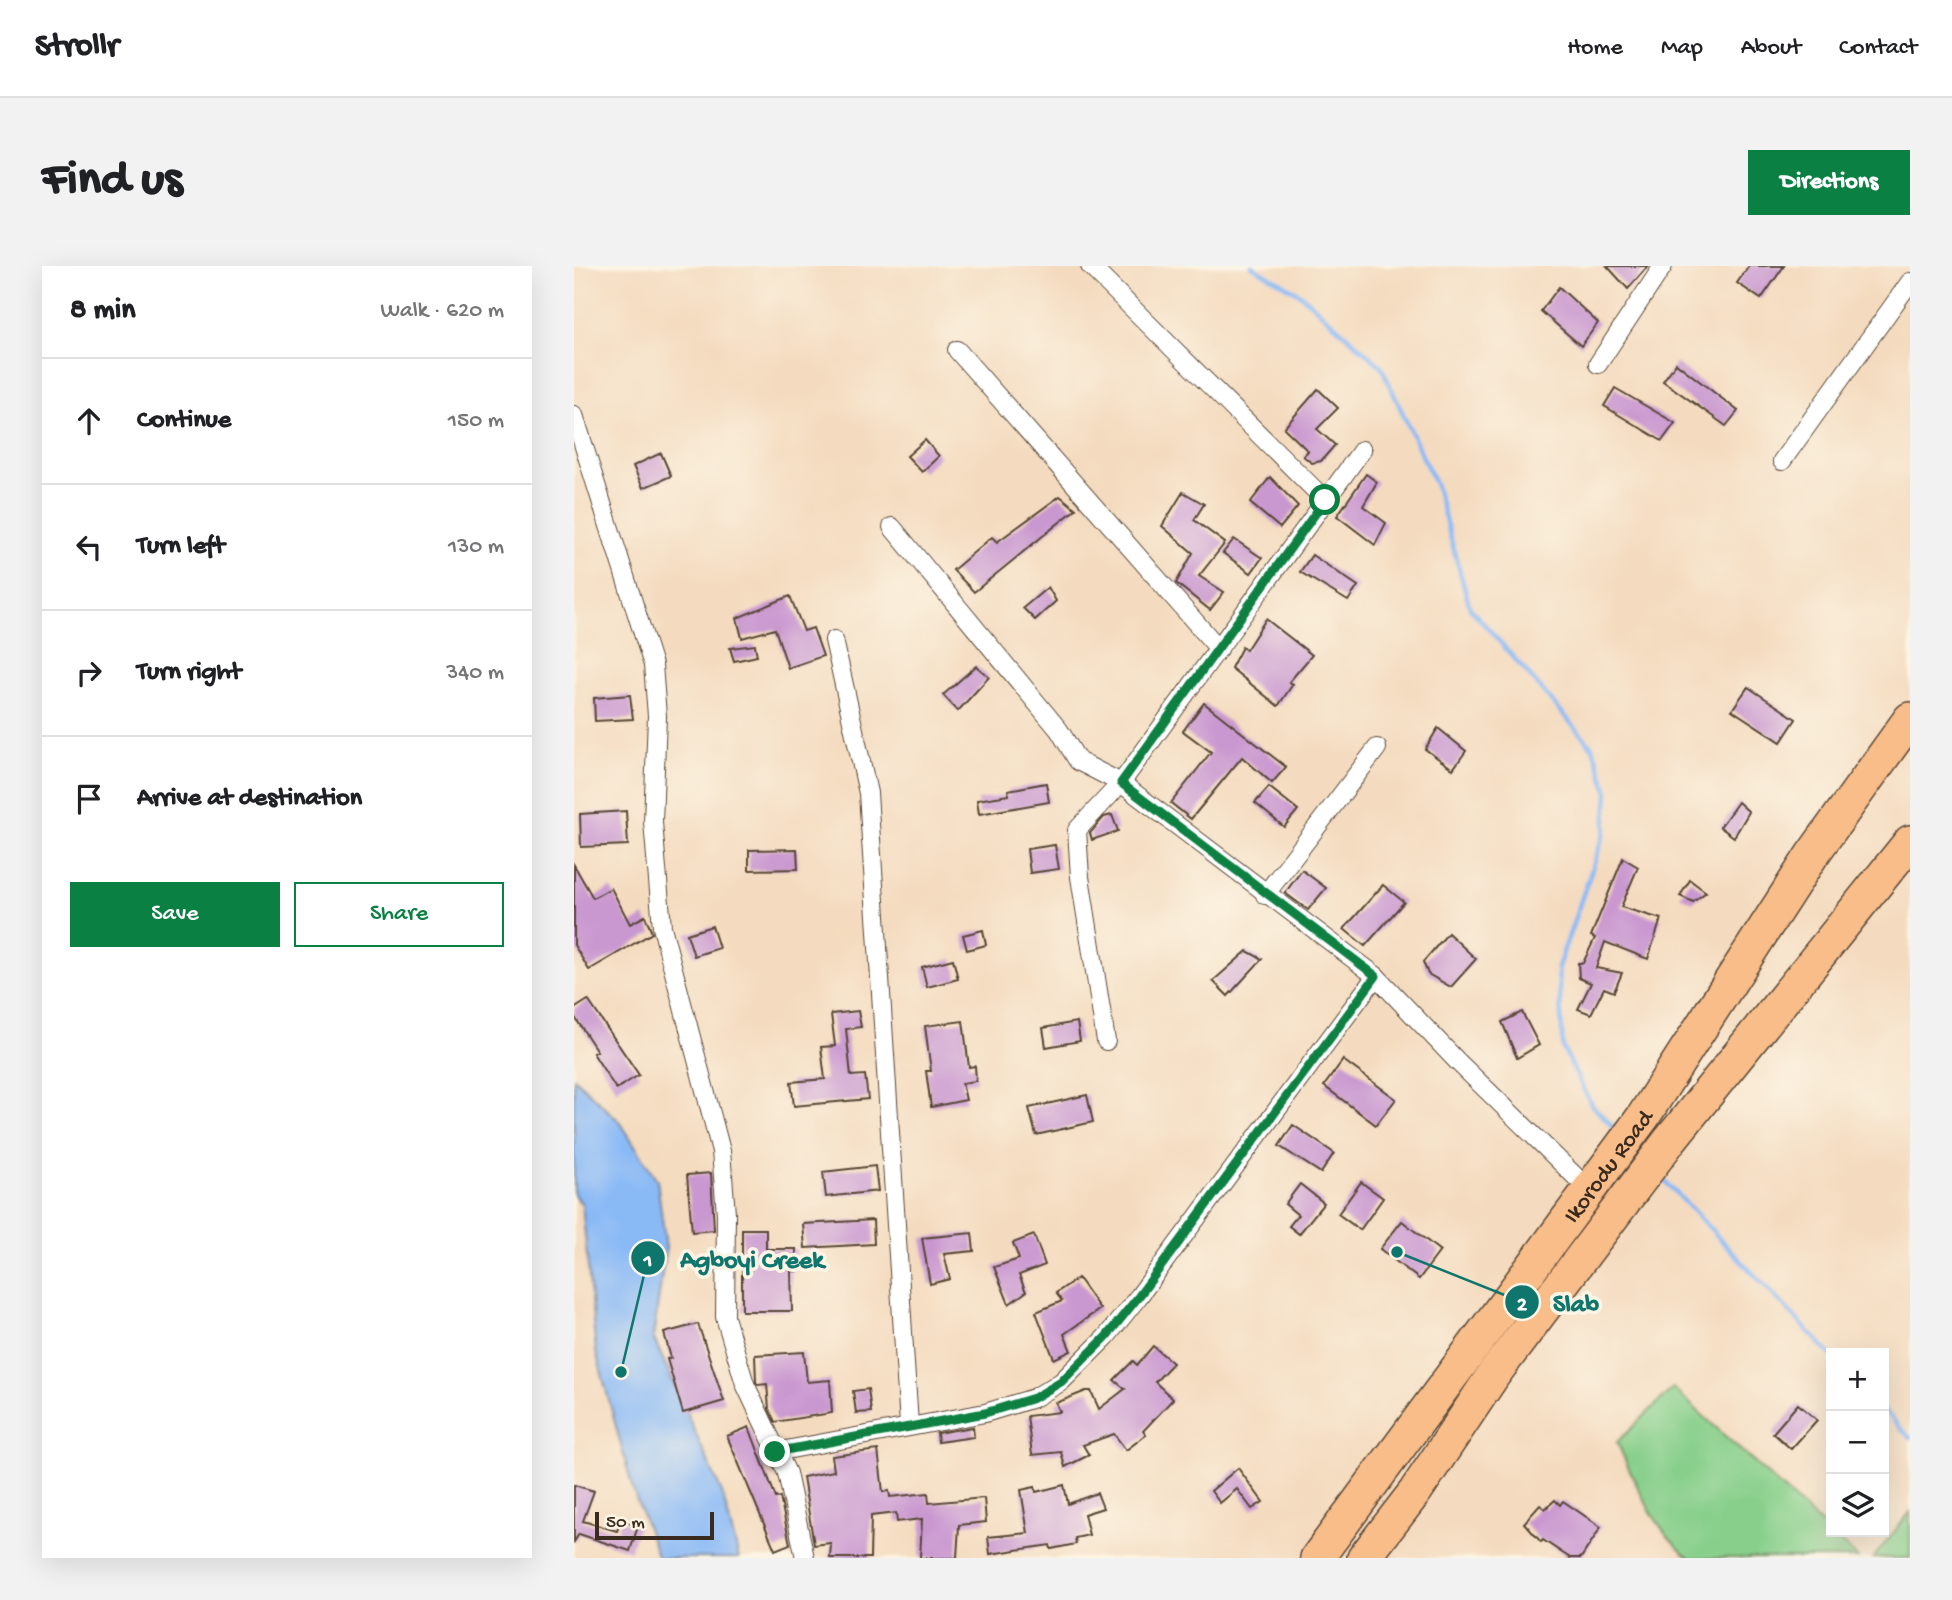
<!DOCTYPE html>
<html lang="en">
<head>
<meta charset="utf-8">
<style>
  body { margin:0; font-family:"Gochi Hand",sans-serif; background:#f2f2f2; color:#202124 }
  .controls { position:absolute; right:21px; bottom:21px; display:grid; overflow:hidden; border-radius:0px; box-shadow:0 7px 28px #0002 }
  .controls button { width:63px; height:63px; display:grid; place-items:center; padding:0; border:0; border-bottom:2px solid #e0e0e0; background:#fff; color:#202124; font:35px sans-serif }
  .scale { position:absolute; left:21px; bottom:18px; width:119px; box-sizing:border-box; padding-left:7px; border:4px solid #3b2a1e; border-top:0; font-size:19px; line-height:24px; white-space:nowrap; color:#3b2a1e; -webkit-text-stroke:5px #fcf5e5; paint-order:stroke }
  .stop { position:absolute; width:21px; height:21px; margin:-16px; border:5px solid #0b8043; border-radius:50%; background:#fff }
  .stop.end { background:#0b8043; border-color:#fff; box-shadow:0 2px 7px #0008 }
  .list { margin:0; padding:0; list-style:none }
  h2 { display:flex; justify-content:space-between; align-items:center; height:91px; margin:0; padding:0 28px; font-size:30px }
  h2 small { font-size:23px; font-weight:400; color:#757577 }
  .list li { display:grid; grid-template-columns:46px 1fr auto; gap:21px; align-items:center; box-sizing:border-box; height:126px; padding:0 28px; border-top:2px solid #e0e0e0 }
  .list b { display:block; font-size:26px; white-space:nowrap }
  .list em { font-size:23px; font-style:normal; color:#757577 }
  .actions { display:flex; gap:14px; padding:21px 28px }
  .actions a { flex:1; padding:16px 0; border:2px solid #0b8043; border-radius:0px; text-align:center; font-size:24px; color:#0b8043 }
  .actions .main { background:#0b8043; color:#fff }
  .icon { flex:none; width:38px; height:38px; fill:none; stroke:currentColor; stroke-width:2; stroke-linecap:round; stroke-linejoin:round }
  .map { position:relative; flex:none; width:1336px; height:1292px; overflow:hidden; border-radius:0px }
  header { display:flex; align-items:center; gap:42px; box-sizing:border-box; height:98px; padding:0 35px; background:#fff; border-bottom:2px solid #e0e0e0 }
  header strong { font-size:33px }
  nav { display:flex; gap:38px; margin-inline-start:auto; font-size:24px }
  .intro { display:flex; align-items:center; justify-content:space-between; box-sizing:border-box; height:168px; padding:0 42px }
  h1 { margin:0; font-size:49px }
  .button { padding:18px 32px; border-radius:0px; background:#0b8043; color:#fff; font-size:24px; font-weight:700 }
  main { display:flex; gap:42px; padding:0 42px }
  aside { flex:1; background:#fff; border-radius:0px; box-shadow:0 7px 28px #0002 }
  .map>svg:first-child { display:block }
</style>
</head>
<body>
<header>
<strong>Strollr</strong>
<nav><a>Home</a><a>Map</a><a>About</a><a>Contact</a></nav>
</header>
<div class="intro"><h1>Find us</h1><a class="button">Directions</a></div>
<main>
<aside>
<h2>8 min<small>Walk · 620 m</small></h2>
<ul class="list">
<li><svg class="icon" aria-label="ahead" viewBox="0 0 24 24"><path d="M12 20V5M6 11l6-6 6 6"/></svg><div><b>Continue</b></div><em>150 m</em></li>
<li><svg class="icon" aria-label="left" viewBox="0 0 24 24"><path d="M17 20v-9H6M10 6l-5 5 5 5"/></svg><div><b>Turn left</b></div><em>130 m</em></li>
<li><svg class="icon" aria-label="right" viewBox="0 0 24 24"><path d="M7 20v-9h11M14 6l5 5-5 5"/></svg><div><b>Turn right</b></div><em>340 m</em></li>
<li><svg class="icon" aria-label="arrive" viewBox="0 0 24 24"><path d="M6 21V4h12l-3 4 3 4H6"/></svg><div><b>Arrive at destination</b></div></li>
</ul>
<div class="actions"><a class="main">Save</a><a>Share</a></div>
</aside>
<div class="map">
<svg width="1336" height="1292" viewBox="0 0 1336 1292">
  <rect width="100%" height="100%" fill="#fcf5e5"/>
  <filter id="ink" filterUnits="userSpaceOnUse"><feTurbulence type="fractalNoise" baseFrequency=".0143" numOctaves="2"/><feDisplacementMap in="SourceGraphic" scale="14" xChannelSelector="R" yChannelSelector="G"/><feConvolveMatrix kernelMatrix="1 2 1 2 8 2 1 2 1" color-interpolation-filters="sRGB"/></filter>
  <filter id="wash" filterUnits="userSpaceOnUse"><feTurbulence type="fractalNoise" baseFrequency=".00686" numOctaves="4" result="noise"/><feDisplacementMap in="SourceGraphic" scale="28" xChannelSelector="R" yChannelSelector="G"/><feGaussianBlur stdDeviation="1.57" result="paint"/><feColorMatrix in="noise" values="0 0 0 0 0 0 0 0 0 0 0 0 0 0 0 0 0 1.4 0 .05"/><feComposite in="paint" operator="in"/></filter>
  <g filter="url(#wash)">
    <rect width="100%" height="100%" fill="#f4dbbf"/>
    <g fill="#87cf8b" stroke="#617c54" stroke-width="2">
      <path d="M1099 1122 1284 1292H1117C1082 1268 1060 1214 1043 1176Z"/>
      <polygon points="1336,1246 1336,1292 1299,1292"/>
    </g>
    <polygon fill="#8abaf6" stroke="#62728a" stroke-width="2" points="0,812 46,856 83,914 92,982 79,1071 148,1227 165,1292 84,1292 59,1224 22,1086 8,938 0,929"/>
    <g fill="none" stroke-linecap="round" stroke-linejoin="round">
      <g stroke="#8abaf6" stroke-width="4.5">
        <polyline points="678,0 726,28 807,100 862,220 896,342 1019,482 1034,526 1031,565 984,701 989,782 1017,838 1044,866"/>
        <polyline points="1084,908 1257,1089"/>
        <polyline points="1310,1144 1336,1172"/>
      </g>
    </g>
    <g id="blocks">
      <g fill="#c998d0">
        <polygon points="1033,0 1074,0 1054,23"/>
        <polygon points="1175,0 1210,0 1187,33 1163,17"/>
        <polygon points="985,21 1024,57 1007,80 967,45"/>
        <polygon points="1102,97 1164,145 1152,160 1089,115"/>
        <polygon points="1041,122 1101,157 1088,175 1030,140"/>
        <polygon points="744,123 764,142 743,163 761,179 747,195 738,197 729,190 734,185 710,162"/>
        <polygon points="351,174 365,190 348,206 333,190"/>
        <polygon points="87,187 97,210 69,222 59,200"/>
        <polygon points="792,208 803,216 789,240 812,257 801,279 763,250"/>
        <polygon points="696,211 724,240 706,262 676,237"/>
        <polygon points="609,226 630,238 620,254 651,277 625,310 650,326 636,344 602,317 619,287 588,260"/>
        <polygon points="486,230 502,243 400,326 379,304 418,271 423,276"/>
        <polygon points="660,273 688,292 677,307 649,287"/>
        <polygon points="738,289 784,320 774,335 726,306"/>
        <polygon points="474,321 482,335 461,354 449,342"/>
        <polygon points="216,330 230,365 239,362 249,390 214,402 201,363 168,372 163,352"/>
        <polygon points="692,353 738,389 715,416 719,418 704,440 657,402 668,381 672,384"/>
        <polygon points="181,379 183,390 160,395 156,382"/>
        <polygon points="402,400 415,411 384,445 369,429"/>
        <polygon points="1174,421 1222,453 1207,476 1158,444"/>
        <polygon points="56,429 59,453 21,455 20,432"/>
        <polygon points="630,437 712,501 698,517 668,491 617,553 597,537 637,486 609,465"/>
        <polygon points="864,462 892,485 879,503 851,483"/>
        <polygon points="472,517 475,536 405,548 403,534 435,529 434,524"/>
        <polygon points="695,521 724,544 710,561 681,537"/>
        <polygon points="1164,536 1175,546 1160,571 1146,561"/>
        <polygon points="52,545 54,579 7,581 6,548"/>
        <polygon points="538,549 544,565 518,574 516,567 530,551"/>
        <polygon points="481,579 485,603 456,607 453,583"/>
        <polygon points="223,583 224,603 175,604 175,584"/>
        <polygon points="1049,592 1064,601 1047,641 1087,653 1074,693 1031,676 1022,702 1048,707 1040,726 1030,722 1017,748 1004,743 1017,717 1005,712 1004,697 1009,697 1021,672 1017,670"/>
        <polygon points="0,599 19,632 37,622 56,658 71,650 78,667 15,704 0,679"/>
        <polygon points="728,604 752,622 734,644 711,627"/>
        <polygon points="1116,614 1132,626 1119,636 1106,630"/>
        <polygon points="809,619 830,636 791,680 770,663"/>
        <polygon points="138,660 145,682 120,690 113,668"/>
        <polygon points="409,664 412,679 393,684 389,669"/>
        <polygon points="874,667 902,693 877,721 854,708 849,696"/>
        <polygon points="673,685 688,693 654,730 639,715"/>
        <polygon points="379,693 384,713 353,721 348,701"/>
        <polygon points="14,734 65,809 42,823 19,787 23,785 0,750 0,743"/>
        <polygon points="284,745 287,761 272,763 277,810 291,809 294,833 220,840 217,816 251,813 247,781 261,780 257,748"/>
        <polygon points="948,746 965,779 943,792 928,756"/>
        <polygon points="389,755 395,801 401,800 402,815 388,817 392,834 357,841 352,805 357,805 351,760"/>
        <polygon points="503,756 506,775 472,781 469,762"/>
        <polygon points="769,794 822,833 802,859 750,820"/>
        <polygon points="513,829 519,856 462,869 455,842"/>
        <polygon points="719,859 760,887 747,907 705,880"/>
        <polygon points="301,900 304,925 252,931 249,906"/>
        <polygon points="137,907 140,964 118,966 113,909"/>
        <polygon points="787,916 809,932 786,964 764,948"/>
        <polygon points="726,918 750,937 725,968 715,960 724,949 711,938"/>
        <polygon points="299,954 300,978 231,982 229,958"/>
        <polygon points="828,955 866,985 845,1013 806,983"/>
        <polygon points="168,963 192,963 192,983 222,983 222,1005 217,1005 218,1045 168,1045"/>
        <polygon points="398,967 400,985 370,988 376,1013 356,1018 348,972"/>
        <polygon points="460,969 471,999 445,1009 452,1026 435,1038 420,1001 445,993 439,977"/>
        <polygon points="504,1012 526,1043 490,1068 497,1085 480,1093 462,1046 488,1035 482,1027"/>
        <polygon points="124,1058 150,1135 109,1147 93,1093 97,1092 90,1067"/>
        <polygon points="579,1080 599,1097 581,1116 599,1133 569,1165 572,1169 552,1184 540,1168 509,1179 515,1189 491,1201 487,1186 458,1189 453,1150 486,1146 482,1137 512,1125 517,1125 525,1143 551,1123 540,1114 559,1095 563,1099"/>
        <polygon points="230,1086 233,1116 256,1114 258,1147 201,1156 195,1143 193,1118 184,1119 182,1116 181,1089"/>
        <polygon points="294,1123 297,1146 282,1147 279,1125"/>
        <polygon points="1224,1138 1243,1154 1217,1183 1199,1167"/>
        <polygon points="175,1161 202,1232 206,1231 216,1278 201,1284 153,1170"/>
        <polygon points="399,1161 400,1171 364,1176 363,1167"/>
        <polygon points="304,1184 309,1226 315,1225 316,1231 354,1227 355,1237 410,1232 412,1256 385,1259 383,1292 346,1292 348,1253 323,1256 322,1247 297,1250 296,1292 256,1292 257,1277 240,1279 229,1211 260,1205 258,1190"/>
        <polygon points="664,1202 689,1236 678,1243 663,1223 646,1237 637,1225"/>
        <polygon points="0,1219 20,1225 9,1255 43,1265 47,1254 64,1260 56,1285 5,1268 0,1276"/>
        <polygon points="490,1219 494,1238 523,1227 529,1242 510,1248 515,1269 501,1272 502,1278 477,1283 476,1279 416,1288 414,1271 454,1267 447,1224 461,1221 462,1226"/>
        <polygon points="981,1234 986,1239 989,1235 1027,1261 1007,1292 996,1292 969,1274 967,1276 950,1257 966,1239 971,1243"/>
      </g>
    </g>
  </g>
  <g filter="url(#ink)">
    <use href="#blocks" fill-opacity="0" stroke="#574536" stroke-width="2"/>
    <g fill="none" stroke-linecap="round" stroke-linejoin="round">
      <g stroke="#574536" stroke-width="20">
        <g id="street">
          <polyline points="516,0 751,234"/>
          <polyline points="383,84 645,383"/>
          <polyline points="1024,98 1089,0"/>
          <polyline points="0,149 79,399 83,450 79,556 88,661 147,885 152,948 151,1051 171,1118 213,1207 231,1292"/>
          <polyline points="1208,195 1336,16"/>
          <polyline points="318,261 485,464 504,495 547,517 802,710 883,795 1004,913"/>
          <polyline points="260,374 294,527 335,1159"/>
          <polyline points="691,629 803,482"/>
          <polyline points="532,775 506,611 503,564 547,517 788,184"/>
          <polyline points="201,1186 411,1147 460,1132 487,1116 532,1071 565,1030 802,710"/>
        </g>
      </g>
      <g stroke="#574536" stroke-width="36">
        <g id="highway">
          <path id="s1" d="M743 1292 1069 851 1238 589 1336 453"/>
          <polyline points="790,1292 841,1226 920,1108 1096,874 1336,576"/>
        </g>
      </g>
      <use href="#street" stroke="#fff" stroke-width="18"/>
      <use href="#highway" stroke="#f8bd89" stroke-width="33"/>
    </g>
  </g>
  <g fill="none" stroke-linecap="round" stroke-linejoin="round" filter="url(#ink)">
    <polyline stroke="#0b8043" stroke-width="9" points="201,1186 411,1147 460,1132 487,1116 532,1071 565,1030 802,710 547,517 751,234"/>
  </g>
  <g text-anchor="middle" stroke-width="7" stroke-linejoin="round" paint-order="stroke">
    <g font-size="24" fill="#3b2a1e" stroke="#fcf5e5">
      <text dy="8" stroke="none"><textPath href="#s1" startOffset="488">Ikorodu Road</textPath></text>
    </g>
  </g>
  <path fill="none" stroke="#0f766e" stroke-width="2.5" d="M47 1106L74 992M823 986L948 1036"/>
  <g fill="#0f766e" stroke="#fcf5e5" stroke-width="2.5">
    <circle cx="47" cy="1106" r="7"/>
    <circle cx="823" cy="986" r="7"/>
    <circle cx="74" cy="992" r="18"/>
    <circle cx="948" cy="1036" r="18"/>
  </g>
  <g font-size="21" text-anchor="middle" font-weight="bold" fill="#fff">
    <text x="74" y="1000">1</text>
    <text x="948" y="1044">2</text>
  </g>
  <g font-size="26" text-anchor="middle" font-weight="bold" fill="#0f766e" stroke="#fcf5e5" stroke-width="7" stroke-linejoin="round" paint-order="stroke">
    <text x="178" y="1001">Agboyi Creek</text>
    <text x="1002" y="1045">Slab</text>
  </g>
</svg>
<div class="controls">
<button>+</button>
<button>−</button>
<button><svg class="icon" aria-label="layers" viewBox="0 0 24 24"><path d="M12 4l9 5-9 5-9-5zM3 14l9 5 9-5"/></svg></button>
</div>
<div class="scale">50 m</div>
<div class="stop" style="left:751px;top:234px"></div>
<div class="stop end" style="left:201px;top:1186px"></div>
</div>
</main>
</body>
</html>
